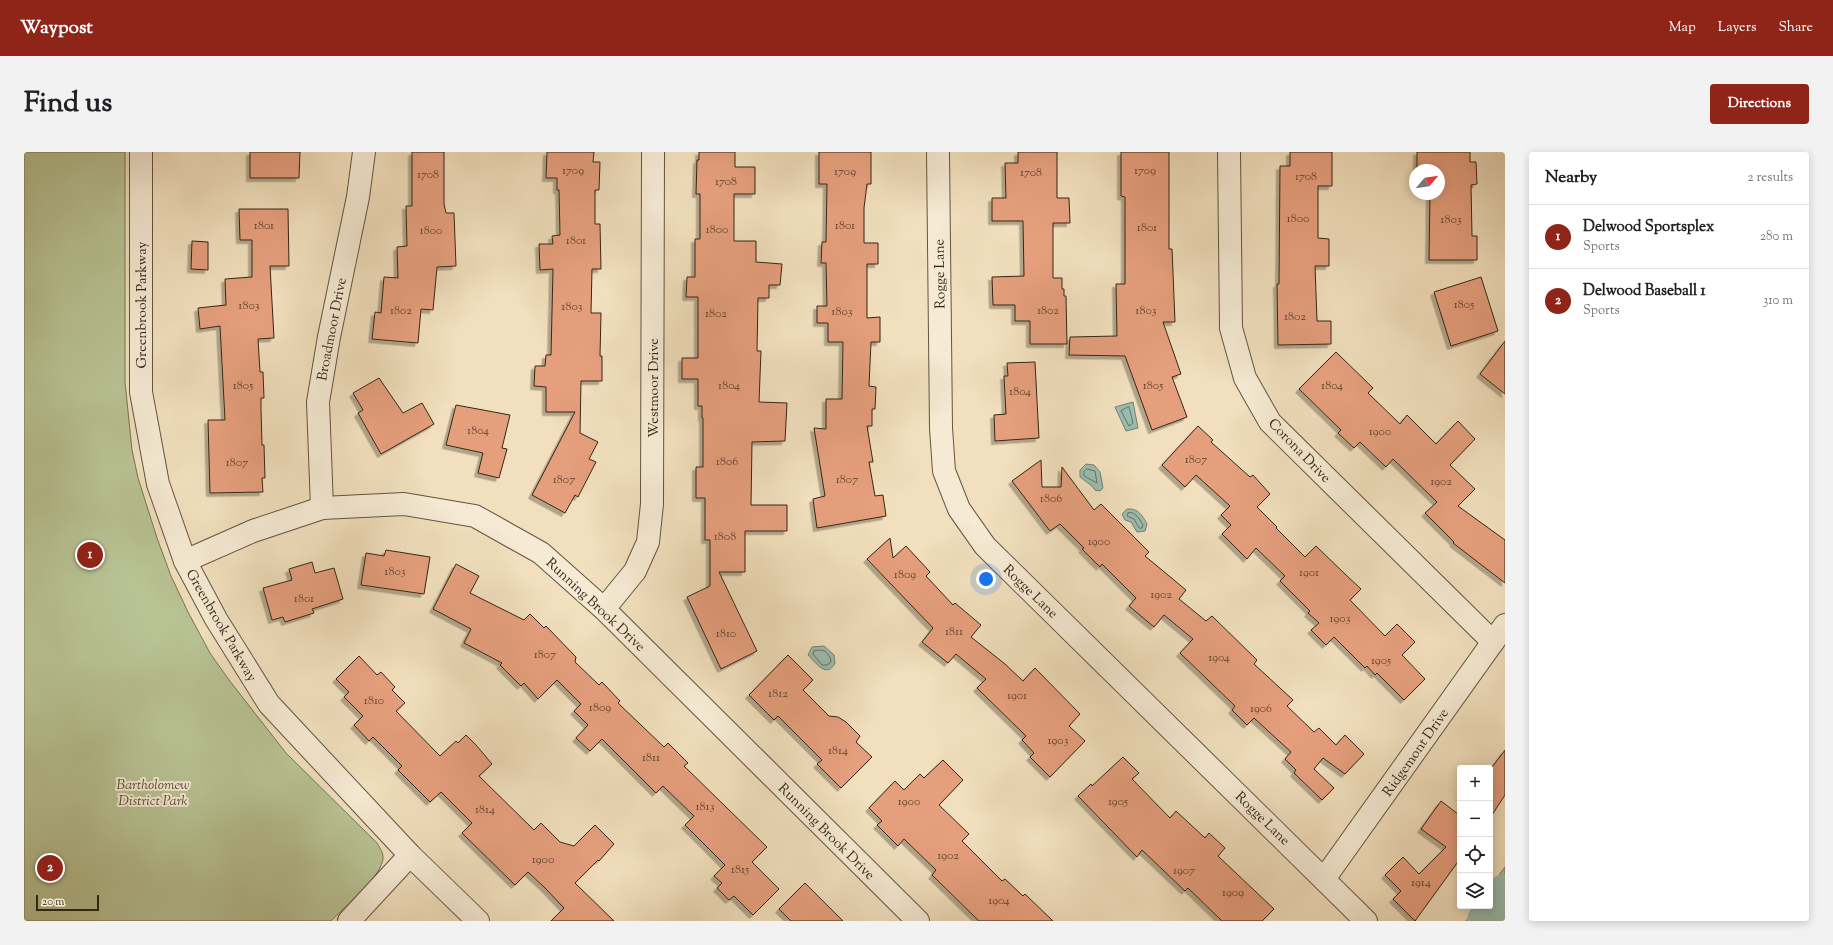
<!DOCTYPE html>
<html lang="en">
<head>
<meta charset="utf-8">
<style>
  body { margin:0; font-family:"Sorts Mill Goudy",serif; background:#f2f2f2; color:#202124 }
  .controls { position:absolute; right:12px; bottom:12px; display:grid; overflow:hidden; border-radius:4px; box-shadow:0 2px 10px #0003 }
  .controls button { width:36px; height:36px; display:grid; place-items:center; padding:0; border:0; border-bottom:1px solid #e0e0e0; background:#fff; color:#202124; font:20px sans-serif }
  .compass { position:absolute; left:1385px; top:12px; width:36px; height:36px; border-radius:50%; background:#fff; box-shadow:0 2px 10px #0003; rotate:61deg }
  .scale { position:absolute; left:12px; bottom:10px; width:63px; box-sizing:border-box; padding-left:4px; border:2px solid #342714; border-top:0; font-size:11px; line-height:14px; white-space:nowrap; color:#342714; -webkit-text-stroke:3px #f6ead4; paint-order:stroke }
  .you { position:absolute; left:962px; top:427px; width:14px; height:14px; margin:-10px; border:3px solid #fff; border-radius:50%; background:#1a73e8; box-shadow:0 0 0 6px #1a73e833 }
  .badge { display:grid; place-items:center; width:26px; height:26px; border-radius:50%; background:#8f2418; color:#fff; font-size:13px; font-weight:700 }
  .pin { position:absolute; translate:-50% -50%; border:2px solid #fff; box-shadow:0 1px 4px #0006 }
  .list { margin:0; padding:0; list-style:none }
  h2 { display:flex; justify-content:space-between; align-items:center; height:52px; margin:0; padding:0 16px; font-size:17px }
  h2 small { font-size:13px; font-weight:400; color:#757577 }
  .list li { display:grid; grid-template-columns:26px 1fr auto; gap:12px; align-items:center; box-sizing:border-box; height:64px; padding:0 16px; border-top:1px solid #e0e0e0 }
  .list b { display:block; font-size:15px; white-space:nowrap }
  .list p { margin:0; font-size:13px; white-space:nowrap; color:#757577 }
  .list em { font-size:13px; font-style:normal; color:#757577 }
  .icon { flex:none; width:22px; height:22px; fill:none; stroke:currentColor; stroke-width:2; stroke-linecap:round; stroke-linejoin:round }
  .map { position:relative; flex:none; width:1481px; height:769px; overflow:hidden; border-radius:4px }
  header { display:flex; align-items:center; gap:24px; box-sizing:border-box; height:56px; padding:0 20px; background:#8f2418; color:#fff }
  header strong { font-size:19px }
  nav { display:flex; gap:22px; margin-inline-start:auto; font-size:14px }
  .intro { display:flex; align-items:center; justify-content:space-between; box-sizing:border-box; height:96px; padding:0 24px }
  h1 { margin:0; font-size:28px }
  .button { padding:10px 18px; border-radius:4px; background:#8f2418; color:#fff; font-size:14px; font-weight:700 }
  main { display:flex; gap:24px; padding:0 24px }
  aside { flex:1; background:#fff; border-radius:4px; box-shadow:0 2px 10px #0003 }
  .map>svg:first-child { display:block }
</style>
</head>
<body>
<header>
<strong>Waypost</strong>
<nav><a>Map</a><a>Layers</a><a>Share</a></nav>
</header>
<div class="intro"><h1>Find us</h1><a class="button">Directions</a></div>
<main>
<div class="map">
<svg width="1481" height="769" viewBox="0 0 1481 769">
  <defs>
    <filter id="shadow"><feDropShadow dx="-3.5" dy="3.5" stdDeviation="0" flood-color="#0004"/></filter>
  </defs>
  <rect width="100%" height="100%" fill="#f1dfbd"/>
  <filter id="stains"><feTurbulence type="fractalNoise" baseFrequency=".005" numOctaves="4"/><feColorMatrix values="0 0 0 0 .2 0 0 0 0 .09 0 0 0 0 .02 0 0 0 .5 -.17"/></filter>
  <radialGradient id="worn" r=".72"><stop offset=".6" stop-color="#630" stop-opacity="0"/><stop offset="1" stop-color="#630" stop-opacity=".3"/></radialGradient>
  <g fill="#b8c293" stroke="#767454">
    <path d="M0 0H101V230L108 298 114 326 133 386 147 424 164 460 186 501 205 528 262 601 353 691C355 695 359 700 359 705 360 723 319 756 307 769H0Z"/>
    <polygon points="1481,715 1481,769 1442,769 1453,754 1466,754 1466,736"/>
  </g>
  <g fill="#9bbdb0" stroke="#728172">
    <polygon points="1109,250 1114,276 1102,279 1091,255"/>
    <polygon points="1062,312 1070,313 1076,320 1079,336 1076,339 1071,338 1068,334 1056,325 1056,318"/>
    <path d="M1103 357C1114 356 1118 363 1123 372L1121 379 1113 380 1107 370 1101 368 1098 362Z"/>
    <path d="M800 494 810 503 811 511C803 527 792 511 784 503L788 495Z"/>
  </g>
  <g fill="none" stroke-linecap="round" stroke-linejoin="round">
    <g stroke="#687262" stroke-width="1">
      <polygon points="1105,255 1109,271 1105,274 1097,259"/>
      <polygon points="1063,317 1071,319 1073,331 1060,324 1060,320"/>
      <polygon points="1109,361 1114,365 1119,373 1118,376 1115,376 1110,367 1103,364 1104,361"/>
      <polygon points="796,498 801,499 806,505 807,510 803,513 798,513 789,502 790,499"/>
    </g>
    <polyline stroke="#9bbdb0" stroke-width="38" points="1462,769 1481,741"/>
  </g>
  <g fill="#e69f7d" stroke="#342714" filter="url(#shadow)">
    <polygon points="226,0 276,0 275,26 226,26"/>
    <polygon points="388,0 420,0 420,52 422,61 430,61 432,114 413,115 409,158 397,157 394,191 348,187 351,160 357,161 360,125 374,126 373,95 383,94 382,54 388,54"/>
    <polygon points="523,0 570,0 569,10 576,10 575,38 571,38 571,72 576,72 577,117 568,117 567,161 577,161 576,204 578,204 578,229 557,229 556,281 574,290 565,307 572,310 554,345 551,343 541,361 508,343 551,260 522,260 522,235 510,234 511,214 521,214 522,203 527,203 529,117 516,118 515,92 529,92 528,84 536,83 535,38 533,38 533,26 522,26"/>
    <polygon points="675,0 711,0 711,15 731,15 731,42 710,42 710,89 732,89 732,110 758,112 756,133 745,133 745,146 734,146 733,199 737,199 735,250 763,251 761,289 728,290 727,353 763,353 763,379 721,379 721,420 695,420 733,499 697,517 663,445 686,434 686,388 681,388 681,346 672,346 672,315 679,315 679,266 678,266 678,254 674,254 674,227 658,227 658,206 674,206 674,145 662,145 663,125 671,125 671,87 676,87 676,42 672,42 673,8 675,8"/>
    <polygon points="795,0 847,0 847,32 843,32 840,56 840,91 854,91 854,112 843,112 843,166 856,165 856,190 847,190 845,234 852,235 851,257 848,257 848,274 843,274 849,310 845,310 851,344 859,343 862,364 793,376 789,347 801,344 790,276 802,277 802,247 818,247 819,190 804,190 804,171 793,171 793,154 803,154 802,111 797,111 798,90 802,90 803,32 795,32"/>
    <polygon points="994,0 1033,0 1033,46 1045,46 1046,71 1029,71 1029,126 1038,126 1038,137 1040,137 1040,144 1042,144 1043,192 1006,192 1006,169 991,169 991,153 969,153 968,125 1000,124 999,69 968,69 968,46 982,46 981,11 994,11"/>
    <polygon points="1097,0 1145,0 1145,97 1148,97 1151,170 1139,170 1157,222 1148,225 1163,265 1128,278 1101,204 1045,203 1046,185 1093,184 1092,132 1101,132 1101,45 1097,44"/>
    <polygon points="1266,0 1308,0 1308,34 1294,34 1294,86 1305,87 1305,114 1291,114 1293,169 1307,169 1307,192 1254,193 1253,132 1255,132 1256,14 1266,14"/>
    <polygon points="1393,0 1446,0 1446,10 1452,10 1453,32 1447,33 1448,84 1453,84 1453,108 1405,108 1406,42 1415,42 1415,18 1393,17"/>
    <polygon points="215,57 264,57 265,114 246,114 250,186 234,187 236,220 239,220 240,246 237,246 237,257 238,293 240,293 241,326 238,326 239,340 186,341 184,268 201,268 196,174 176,177 174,156 202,153 201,127 228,125 228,88 216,88"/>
    <polygon points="168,89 184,90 184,118 167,117"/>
    <polygon points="1457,125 1474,179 1427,194 1410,140"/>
    <polygon points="1481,189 1481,242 1456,222"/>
    <polygon points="1312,200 1349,236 1344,241 1376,272 1383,263 1412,292 1434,269 1451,287 1426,313 1451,337 1434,354 1481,388 1481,431 1429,391 1430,390 1401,361 1413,350 1369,307 1362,315 1336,290 1330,296 1314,281 1317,278 1275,237"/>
    <polygon points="1011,210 1015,286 971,289 970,263 982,262 980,224 984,224 983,211"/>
    <polygon points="355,226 379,261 398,251 410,272 357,302 334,261 339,258 329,241"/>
    <polygon points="432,253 486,263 478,296 483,297 475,326 454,321 459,301 422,293"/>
    <polygon points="1174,274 1189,288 1187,290 1226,325 1229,323 1246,342 1233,355 1253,375 1252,376 1281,405 1292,394 1322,423 1337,437 1326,448 1361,484 1373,472 1391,490 1378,503 1401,527 1380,548 1353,521 1351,523 1343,514 1341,516 1310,485 1302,493 1287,478 1295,471 1284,461 1286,459 1256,429 1261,424 1232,396 1223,407 1198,382 1207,373 1197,363 1206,354 1172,323 1161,335 1138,313"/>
    <polygon points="1017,308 1018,335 1037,335 1038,315 1070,358 1077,352 1125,400 1121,404 1162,438 1155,447 1182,469 1188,464 1233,508 1230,512 1269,548 1263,554 1290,580 1295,576 1312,593 1321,583 1340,602 1321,622 1299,606 1290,617 1310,636 1298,648 1270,621 1272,618 1261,607 1267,600 1230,566 1223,573 1208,558 1211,554 1156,501 1169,487 1140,463 1130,475 1105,454 1112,446 1078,412 1076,415 1058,397 1060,396 1036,372 1026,379 988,329"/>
    <polygon points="866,386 869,406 882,394 906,420 902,424 929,453 931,451 957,473 947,485 981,512 999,529 1011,516 1056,562 1045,574 1061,589 1026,625 1006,605 1010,601 998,588 1002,584 953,536 962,527 932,502 924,511 898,490 909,476 843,407"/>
    <polygon points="362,398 406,405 400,442 337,433 342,401 360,404"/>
    <polygon points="288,410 291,421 310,416 319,447 288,457 290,461 261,470 259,465 248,468 239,436 268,428 265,417"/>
    <polygon points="432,412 455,424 446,441 500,468 506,462 520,476 522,474 552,505 551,510 575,533 578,530 596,549 594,551 640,595 644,591 664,611 660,614 743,695 728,710 755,737 729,763 710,744 705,748 693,736 698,731 690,724 701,713 661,673 670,664 639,634 632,641 578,587 566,599 552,586 564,573 550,559 557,552 533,528 514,547 500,531 497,534 476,513 478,511 440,491 447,477 409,457"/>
    <polygon points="764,503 789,528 779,538 805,564 814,565 822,570 836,584 832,590 848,605 817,636 793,612 798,608 754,564 750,568 725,543"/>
    <polygon points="335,504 353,523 357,520 371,535 368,538 381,551 372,559 416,604 432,589 434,591 442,583 452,593 468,612 455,624 510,678 517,671 536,690 550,694 571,673 590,692 575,709 574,708 551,731 590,769 527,769 540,756 521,736 504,720 491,733 438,681 448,671 417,640 406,650 374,618 378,614 349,585 345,589 330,573 339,564 320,545 325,540 312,527"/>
    <polygon points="1481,598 1481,643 1466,666 1466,618"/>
    <polygon points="1099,605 1115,621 1108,627 1146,666 1152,659 1181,686 1185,681 1201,696 1194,704 1250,757 1238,769 1198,769 1164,736 1161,739 1118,698 1113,705 1054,644 1067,632 1068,634"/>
    <polygon points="919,608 939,628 915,653 945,682 938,689 978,729 981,727 999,744 1001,742 1029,769 955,769 908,723 912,718 880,687 874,694 853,673 858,669 845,656 871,629 880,638 896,622 900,626"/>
    <polygon points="1417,649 1434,662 1436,659 1436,707 1391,769 1369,747 1377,739 1361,723 1379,705 1395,722 1422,695 1397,677"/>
    <polygon points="781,731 819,769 767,769 755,757"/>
  </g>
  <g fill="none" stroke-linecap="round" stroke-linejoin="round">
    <g stroke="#63553e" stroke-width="24">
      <g id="minor">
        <polyline points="117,0 117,240 134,332 161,409 192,467 245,552 386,703 454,769"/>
        <polyline points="1205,0 1207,176 1221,226 1246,270 1469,490"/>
        <polyline points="298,356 294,250 305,185 334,45 340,0"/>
        <polyline points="161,409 229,379 298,356 380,352 451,364 517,401 580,457 894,769"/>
        <polyline points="580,457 611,419 624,390 628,352 629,0"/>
        <polyline points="1300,727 1481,473"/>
        <polyline points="325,769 386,703"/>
      </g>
    </g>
    <g stroke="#63553e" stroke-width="24">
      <polyline id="tertiary" points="914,0 917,276 920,319 935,357 961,394 1342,769"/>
    </g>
    <use href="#minor" stroke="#f6ead4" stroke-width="22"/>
    <use href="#tertiary" stroke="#f6ead4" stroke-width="22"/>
  </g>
  <g text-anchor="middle" stroke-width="4" stroke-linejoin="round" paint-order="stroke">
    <g font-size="12" fill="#60452e">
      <text x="549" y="22">1709</text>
      <text x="1121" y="22">1709</text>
      <text x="821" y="23">1709</text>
      <text x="1007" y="24">1708</text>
      <text x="404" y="26">1708</text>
      <text x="1282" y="28">1708</text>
      <text x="702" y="33">1708</text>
      <text x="1274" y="70">1800</text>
      <text x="1427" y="71">1803</text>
      <text x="240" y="77">1801</text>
      <text x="821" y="77">1801</text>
      <text x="1123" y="79">1801</text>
      <text x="693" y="81">1800</text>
      <text x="407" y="82">1800</text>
      <text x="552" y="92">1801</text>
      <text x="1440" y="156">1805</text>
      <text x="225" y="157">1803</text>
      <text x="548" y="158">1803</text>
      <text x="377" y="162">1802</text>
      <text x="1024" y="162">1802</text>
      <text x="1122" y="162">1803</text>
      <text x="818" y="163">1803</text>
      <text x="692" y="165">1802</text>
      <text x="1271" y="168">1802</text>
      <text x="219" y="237">1805</text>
      <text x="705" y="237">1804</text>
      <text x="1129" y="237">1805</text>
      <text x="1308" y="237">1804</text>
      <text x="996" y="243">1804</text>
      <text x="454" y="282">1804</text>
      <text x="1356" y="283">1900</text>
      <text x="1172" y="311">1807</text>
      <text x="703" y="313">1806</text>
      <text x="213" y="314">1807</text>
      <text x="540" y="331">1807</text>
      <text x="823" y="331">1807</text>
      <text x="1417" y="333">1902</text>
      <text x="1027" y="350">1806</text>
      <text x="701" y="388">1808</text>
      <text x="1075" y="393">1900</text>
      <text x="371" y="423">1803</text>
      <text x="1285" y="424">1901</text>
      <text x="881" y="426">1809</text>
      <text x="1137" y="446">1902</text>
      <text x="280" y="450">1801</text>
      <text x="1316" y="470">1903</text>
      <text x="930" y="483">1811</text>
      <text x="702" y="485">1810</text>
      <text x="521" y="506">1807</text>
      <text x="1195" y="509">1904</text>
      <text x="1357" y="512">1905</text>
      <text x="754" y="545">1812</text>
      <text x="993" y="547">1901</text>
      <text x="350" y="552">1810</text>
      <text x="576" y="559">1809</text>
      <text x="1237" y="560">1906</text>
      <text x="1034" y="592">1903</text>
      <text x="814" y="602">1814</text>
      <text x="627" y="609">1811</text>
      <text x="885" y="653">1900</text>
      <text x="1094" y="653">1905</text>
      <text x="681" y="658">1813</text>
      <text x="461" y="661">1814</text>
      <text x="924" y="707">1902</text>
      <text x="519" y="711">1900</text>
      <text x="716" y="721">1815</text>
      <text x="1160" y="722">1907</text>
      <text x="1397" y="734">1914</text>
      <text x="1209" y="744">1909</text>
      <text x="975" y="752">1904</text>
    </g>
    <g font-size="14" fill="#342714" stroke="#f6ead4">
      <text transform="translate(915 122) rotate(-91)" y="5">Rogge Lane</text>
      <text transform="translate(117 153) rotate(-90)" y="5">Greenbrook Parkway</text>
      <text transform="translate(307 177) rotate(-79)" y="5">Broadmoor Drive</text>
      <text transform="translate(629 236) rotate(-90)" y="5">Westmoor Drive</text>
      <text transform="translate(1276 298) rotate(46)" y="5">Corona Drive</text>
      <text transform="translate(1007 439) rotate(44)" y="5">Rogge Lane</text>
      <text transform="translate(572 452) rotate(43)" y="5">Running Brook Drive</text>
      <text transform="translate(198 473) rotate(60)" y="5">Greenbrook Parkway</text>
      <text transform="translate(1391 600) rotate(-55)" y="5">Ridgemont Drive</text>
      <text transform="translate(1239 666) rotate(44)" y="5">Rogge Lane</text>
      <text transform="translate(803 679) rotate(45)" y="5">Running Brook Drive</text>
    </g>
    <g font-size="14" font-style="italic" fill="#554e34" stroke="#f6ead4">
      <text x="129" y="637">Bartholomew<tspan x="129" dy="16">District Park</tspan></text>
    </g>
  </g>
  <rect width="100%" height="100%" filter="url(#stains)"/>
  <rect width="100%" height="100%" fill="url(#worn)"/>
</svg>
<div class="controls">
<button>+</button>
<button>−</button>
<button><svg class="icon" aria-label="locate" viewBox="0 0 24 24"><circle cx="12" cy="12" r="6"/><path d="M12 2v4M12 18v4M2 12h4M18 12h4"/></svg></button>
<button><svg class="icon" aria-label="layers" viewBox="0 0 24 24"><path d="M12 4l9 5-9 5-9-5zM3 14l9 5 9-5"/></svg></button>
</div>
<svg class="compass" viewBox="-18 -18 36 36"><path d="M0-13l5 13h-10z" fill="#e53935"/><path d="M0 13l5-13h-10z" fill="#757577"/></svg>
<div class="scale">20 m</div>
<div class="you"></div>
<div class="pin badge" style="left:66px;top:403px">1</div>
<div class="pin badge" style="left:26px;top:716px">2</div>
</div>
<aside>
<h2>Nearby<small>2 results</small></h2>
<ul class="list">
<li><span class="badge">1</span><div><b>Delwood Sportsplex</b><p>Sports</p></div><em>280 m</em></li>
<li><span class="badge">2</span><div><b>Delwood Baseball 1</b><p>Sports</p></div><em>310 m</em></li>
</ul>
</aside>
</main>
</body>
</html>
